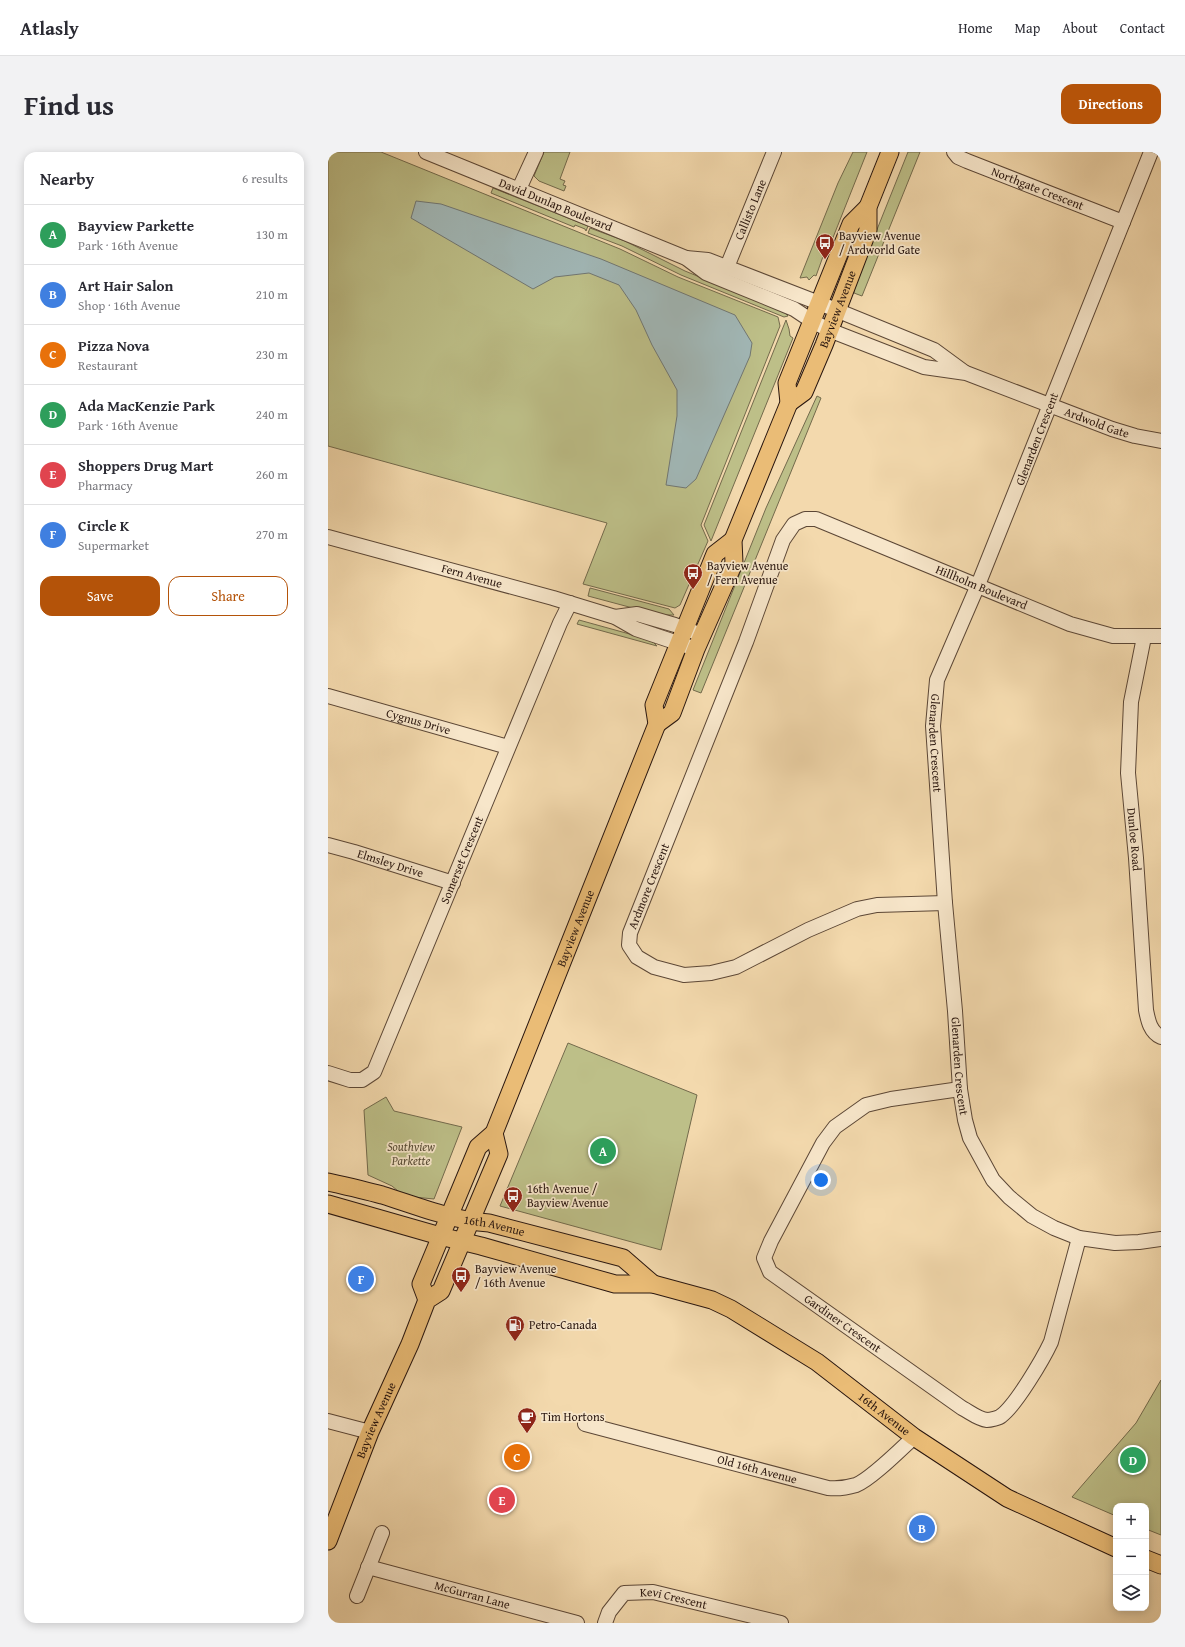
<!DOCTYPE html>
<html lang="en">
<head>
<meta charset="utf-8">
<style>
  body { margin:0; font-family:"Gentium Book Plus",serif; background:#f2f2f3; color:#2b2b33 }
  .controls { position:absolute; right:12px; bottom:12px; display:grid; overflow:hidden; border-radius:8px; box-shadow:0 2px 10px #0003 }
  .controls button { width:36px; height:36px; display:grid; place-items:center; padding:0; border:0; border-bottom:1px solid #e1e1e2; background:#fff; color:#2b2b33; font:20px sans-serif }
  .you { position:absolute; left:493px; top:1028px; width:14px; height:14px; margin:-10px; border:3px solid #fff; border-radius:50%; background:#1a73e8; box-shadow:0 0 0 6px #1a73e833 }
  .badge { display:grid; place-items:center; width:26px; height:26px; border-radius:50%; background:#b45309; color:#fff; font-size:13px; font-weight:700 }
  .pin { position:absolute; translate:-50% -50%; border:2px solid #fff; box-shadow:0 1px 4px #0006 }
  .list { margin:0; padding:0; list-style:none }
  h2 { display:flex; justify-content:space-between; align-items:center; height:52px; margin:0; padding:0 16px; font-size:17px }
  h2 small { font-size:13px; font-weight:400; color:#7c7c81 }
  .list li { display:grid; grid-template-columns:26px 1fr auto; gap:12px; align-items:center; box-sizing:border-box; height:60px; padding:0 16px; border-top:1px solid #e1e1e2 }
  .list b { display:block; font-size:15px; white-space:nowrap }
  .list p { margin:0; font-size:13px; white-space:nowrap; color:#7c7c81 }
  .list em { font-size:13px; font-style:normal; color:#7c7c81 }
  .actions { display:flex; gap:8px; padding:12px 16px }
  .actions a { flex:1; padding:9px 0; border:1px solid #b45309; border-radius:12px; text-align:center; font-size:14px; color:#b45309 }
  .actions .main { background:#b45309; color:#fff }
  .icon { flex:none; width:22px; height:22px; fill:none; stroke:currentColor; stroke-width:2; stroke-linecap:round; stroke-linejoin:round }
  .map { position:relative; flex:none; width:833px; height:1471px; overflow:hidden; border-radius:12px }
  header { display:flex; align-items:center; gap:24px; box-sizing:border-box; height:56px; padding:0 20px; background:#fff; border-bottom:1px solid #e1e1e2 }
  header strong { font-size:19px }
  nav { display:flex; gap:22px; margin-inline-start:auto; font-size:14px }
  .intro { display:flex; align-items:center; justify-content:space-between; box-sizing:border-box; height:96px; padding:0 24px }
  h1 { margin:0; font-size:28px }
  .button { padding:10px 18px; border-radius:12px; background:#b45309; color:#fff; font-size:14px; font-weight:700 }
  main { display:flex; gap:24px; padding:0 24px }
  aside { flex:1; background:#fff; border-radius:12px; box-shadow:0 2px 10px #0003 }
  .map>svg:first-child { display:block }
</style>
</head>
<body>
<header>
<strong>Atlasly</strong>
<nav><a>Home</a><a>Map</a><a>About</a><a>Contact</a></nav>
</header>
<div class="intro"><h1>Find us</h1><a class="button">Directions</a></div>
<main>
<aside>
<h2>Nearby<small>6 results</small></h2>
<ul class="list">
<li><span class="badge" style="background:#2e9e5b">A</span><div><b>Bayview Parkette</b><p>Park · 16th Avenue</p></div><em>130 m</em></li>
<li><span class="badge" style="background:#3f7fe0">B</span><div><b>Art Hair Salon</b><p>Shop · 16th Avenue</p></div><em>210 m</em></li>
<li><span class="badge" style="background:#e8710a">C</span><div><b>Pizza Nova</b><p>Restaurant</p></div><em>230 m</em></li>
<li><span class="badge" style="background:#2e9e5b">D</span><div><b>Ada MacKenzie Park</b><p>Park · 16th Avenue</p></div><em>240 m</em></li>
<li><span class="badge" style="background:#e0444e">E</span><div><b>Shoppers Drug Mart</b><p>Pharmacy</p></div><em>260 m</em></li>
<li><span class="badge" style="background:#3f7fe0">F</span><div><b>Circle K</b><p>Supermarket</p></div><em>270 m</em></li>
</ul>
<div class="actions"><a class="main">Save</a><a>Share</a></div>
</aside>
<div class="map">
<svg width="833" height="1471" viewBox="0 0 833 1471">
  <rect width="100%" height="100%" fill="#f3d9ad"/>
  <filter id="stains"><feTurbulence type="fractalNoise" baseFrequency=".005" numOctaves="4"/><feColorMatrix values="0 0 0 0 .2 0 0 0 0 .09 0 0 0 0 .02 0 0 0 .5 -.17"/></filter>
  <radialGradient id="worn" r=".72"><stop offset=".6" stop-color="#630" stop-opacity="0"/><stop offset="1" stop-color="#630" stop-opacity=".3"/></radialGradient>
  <g fill="#bdbf88" stroke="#736a4c">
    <polygon points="0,0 53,0 292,97 350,125 450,165 452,174 373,373 380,389 352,453 347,456 255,432 279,371 0,294"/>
    <polygon points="216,0 242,0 232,27 237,29 235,33 238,34 236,39 211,29 206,24"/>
    <polygon points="525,0 539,0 502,93 499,99 497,99 488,124 486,123 481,128 479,125 472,126 510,31"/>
    <polygon points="580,0 592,0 534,144 526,141 526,135"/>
    <polygon points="165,36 260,74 258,79 257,77 247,73 246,75 163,41"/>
    <polygon points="262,76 297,89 357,119 455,159 460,164 456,165 353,123 294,94 260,81"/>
    <polygon points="458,168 461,177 462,184 465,186 383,389 376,373"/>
    <polygon points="489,244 493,246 373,541 365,538 438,356"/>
    <polygon points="262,436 341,457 346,463 331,463 260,444"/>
    <polygon points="251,468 316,486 325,490 329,494 249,472"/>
    <polygon points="240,891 369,943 333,1098 172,1054"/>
    <polygon points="58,945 66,959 134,975 106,1047 76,1044 64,1034 40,1023 36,958"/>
    <polygon points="833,1228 833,1383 818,1377 818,1354 788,1354 788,1364 744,1345 808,1271"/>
  </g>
  <polygon fill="#a1b7b6" stroke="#717773" points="88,49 113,52 273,107 407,163 424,191 422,204 368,327 358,336 338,333 349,264 349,238 324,193 308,158 291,133 261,121 227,125 205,137 83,66"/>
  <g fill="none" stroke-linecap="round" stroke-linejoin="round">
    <g stroke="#5c4736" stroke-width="16">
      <g id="minor">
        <path id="s1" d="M98 0 358 106 378 121 466 157 484 169 501 178 596 215 638 221 784 277 807 284 833 289"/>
        <path id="s2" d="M626 0 630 5 639 9 795 70"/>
        <path id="s3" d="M823 0 650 433 609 528 605 574 617 751 627 859 632 937 637 968 642 986 665 1028 681 1045 704 1064 726 1076 751 1086 787 1091 811 1090 833 1087"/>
        <polyline points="191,37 208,0"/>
        <polyline points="358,106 380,108 491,151 606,198 636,220"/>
        <path id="s4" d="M399 115 446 0"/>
        <path id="s5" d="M0 385 225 446 287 465 308 477 368 497"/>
        <polyline points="287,465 309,462 347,473 374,483"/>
        <path id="s6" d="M816 485 803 550 800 621 808 706 818 858C820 868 822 880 833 885"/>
        <path id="s7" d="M0 544 180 595"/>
        <path id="s8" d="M0 693 26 700 125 731"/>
        <path id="s9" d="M617 751 549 753 529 757 480 778 408 815 383 821 356 823 326 815 309 805 301 793 302 781 418 490 455 388 466 372 477 367H488L742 472 785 484H833"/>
        <path id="s10" d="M0 921 22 928H34L46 920 232 471 242 451"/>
        <path id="s11" d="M632 937 563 947 538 953 507 975 495 991 443 1089 436 1106 442 1120 634 1256C642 1260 650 1267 659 1268 662 1268 671 1266 673 1264 688 1253 715 1207 723 1190L751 1086"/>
        <polyline points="0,1269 42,1280"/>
        <path id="s12" d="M257 1272 500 1336C510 1337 518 1336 528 1333 543 1327 573 1297 586 1285"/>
        <path id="s13" d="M40 1415 249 1471"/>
        <polyline points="29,1444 54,1381"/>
        <path id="s14" d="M277 1471 281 1460 296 1441 325 1440 453 1471"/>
      </g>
    </g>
    <g stroke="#29160f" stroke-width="19">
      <g id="major">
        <path id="s15" d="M461 251 476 240 496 193 540 78V55L562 0"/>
        <polyline points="329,572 344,561 368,497 406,411 405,388 461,251 459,231 523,72 540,55"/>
        <path id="s16" d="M0 1030C18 1034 36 1038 54 1043 89 1054 123 1068 161 1071L295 1106 325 1132"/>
        <path id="s17" d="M0 1052 112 1084 153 1094 287 1132H325L384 1148 403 1157 489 1210 586 1285 679 1346 788 1396"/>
        <path id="s18" d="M99 1148 93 1132 150 995 166 981 329 572 326 553 387 402 405 388"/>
        <path id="s19" d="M0 1389 42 1280 82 1192 99 1148 113 1139 171 1002 166 981"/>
        <polyline points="818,1407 833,1413"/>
      </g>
    </g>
    <use href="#minor" stroke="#f7e6ca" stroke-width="14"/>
    <use href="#major" stroke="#eabc76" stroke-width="17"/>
  </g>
  <defs>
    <g id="bus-pin" transform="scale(1)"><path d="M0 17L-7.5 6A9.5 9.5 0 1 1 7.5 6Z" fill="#8f2418" stroke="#f7e6ca"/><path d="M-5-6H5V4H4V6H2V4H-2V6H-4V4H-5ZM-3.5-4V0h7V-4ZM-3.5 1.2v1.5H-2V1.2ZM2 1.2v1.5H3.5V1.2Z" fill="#fff"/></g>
    <g id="fuel-pin" transform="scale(1)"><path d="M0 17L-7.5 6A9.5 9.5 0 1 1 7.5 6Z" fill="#8f2418" stroke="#f7e6ca"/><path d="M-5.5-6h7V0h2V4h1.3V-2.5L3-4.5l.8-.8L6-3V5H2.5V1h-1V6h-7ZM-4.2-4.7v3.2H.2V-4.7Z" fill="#fff"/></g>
    <g id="cafe-pin" transform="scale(1)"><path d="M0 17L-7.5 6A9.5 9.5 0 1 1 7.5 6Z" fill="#8f2418" stroke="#f7e6ca"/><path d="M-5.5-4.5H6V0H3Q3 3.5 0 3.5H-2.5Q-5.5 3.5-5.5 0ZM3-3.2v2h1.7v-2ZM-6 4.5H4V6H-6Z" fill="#fff"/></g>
  </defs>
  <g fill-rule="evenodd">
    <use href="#bus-pin" x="497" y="91"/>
    <use href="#bus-pin" x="365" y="421"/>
    <use href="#bus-pin" x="185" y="1044"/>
    <use href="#bus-pin" x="133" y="1124"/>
    <use href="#fuel-pin" x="187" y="1173"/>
    <use href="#cafe-pin" x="199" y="1265"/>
  </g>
  <g text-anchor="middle" stroke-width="3.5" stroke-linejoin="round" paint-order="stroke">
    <g font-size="12" fill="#29160f" stroke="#f7e6ca">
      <text dy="4" stroke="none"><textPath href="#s2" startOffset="92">Northgate Crescent</textPath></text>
      <text dy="4" stroke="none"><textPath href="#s1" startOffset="140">David Dunlap Boulevard</textPath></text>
      <text dy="4" stroke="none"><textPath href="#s4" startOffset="62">Callisto Lane</textPath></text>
      <text dy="4" stroke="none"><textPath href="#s15" startOffset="108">Bayview Avenue</textPath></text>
      <text dy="4" stroke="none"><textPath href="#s1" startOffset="726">Ardwold Gate</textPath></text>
      <text transform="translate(709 287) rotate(-69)" y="4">Glenarden Crescent</text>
      <text dy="4" stroke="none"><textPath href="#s5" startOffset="149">Fern Avenue</textPath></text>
      <text dy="4" stroke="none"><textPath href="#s9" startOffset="996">Hillholm Boulevard</textPath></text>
      <text dy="4" stroke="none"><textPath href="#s7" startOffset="94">Cygnus Drive</textPath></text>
      <text dy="4" stroke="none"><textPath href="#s3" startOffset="633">Glenarden Crescent</textPath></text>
      <text dy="4" stroke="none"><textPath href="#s6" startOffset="204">Dunloe Road</textPath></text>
      <text dy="4" stroke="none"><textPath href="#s10" startOffset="279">Somerset Crescent</textPath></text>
      <text dy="4" stroke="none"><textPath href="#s8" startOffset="65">Elmsley Drive</textPath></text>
      <text dy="4" stroke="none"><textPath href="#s9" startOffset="403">Ardmore Crescent</textPath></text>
      <text dy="4" stroke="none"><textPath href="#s18" startOffset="407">Bayview Avenue</textPath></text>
      <text dy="4" stroke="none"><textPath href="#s3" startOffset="957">Glenarden Crescent</textPath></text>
      <text dy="4" stroke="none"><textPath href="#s16" startOffset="172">16th Avenue</textPath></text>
      <text dy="4" stroke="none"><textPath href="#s11" startOffset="387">Gardiner Crescent</textPath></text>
      <text dy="4" stroke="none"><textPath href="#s17" startOffset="604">16th Avenue</textPath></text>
      <text dy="4" stroke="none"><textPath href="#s19" startOffset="130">Bayview Avenue</textPath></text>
      <text dy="4" stroke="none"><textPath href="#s12" startOffset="178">Old 16th Avenue</textPath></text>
      <text dy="4" stroke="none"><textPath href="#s13" startOffset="108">McGurran Lane</textPath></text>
      <text dy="4" stroke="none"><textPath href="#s14" startOffset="86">Kevi Crescent</textPath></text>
    </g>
    <g font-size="12" fill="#29160f" stroke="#f7e6ca" text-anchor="start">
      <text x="511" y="88">Bayview Avenue<tspan x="511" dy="14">/ Ardworld Gate</tspan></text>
      <text x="379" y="418">Bayview Avenue<tspan x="379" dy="14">/ Fern Avenue</tspan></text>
      <text x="199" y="1041">16th Avenue /<tspan x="199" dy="14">Bayview Avenue</tspan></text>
      <text x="147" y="1121">Bayview Avenue<tspan x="147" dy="14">/ 16th Avenue</tspan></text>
      <text x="201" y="1177">Petro-Canada</text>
      <text x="213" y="1269">Tim Hortons</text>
    </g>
    <g font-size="12" font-style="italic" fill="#554933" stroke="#f7e6ca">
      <text x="83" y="999">Southview<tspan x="83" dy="14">Parkette</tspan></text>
    </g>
  </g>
  <rect width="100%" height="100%" filter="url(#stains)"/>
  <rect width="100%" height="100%" fill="url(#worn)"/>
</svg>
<div class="controls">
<button>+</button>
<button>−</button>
<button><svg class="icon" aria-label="layers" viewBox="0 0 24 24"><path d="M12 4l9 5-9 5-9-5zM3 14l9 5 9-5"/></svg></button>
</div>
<div class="you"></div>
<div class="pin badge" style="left:275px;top:999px;background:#2e9e5b">A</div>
<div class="pin badge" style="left:594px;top:1376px;background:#3f7fe0">B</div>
<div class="pin badge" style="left:189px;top:1305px;background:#e8710a">C</div>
<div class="pin badge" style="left:805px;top:1308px;background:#2e9e5b">D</div>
<div class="pin badge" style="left:174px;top:1348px;background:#e0444e">E</div>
<div class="pin badge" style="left:33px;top:1127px;background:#3f7fe0">F</div>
</div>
</main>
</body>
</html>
